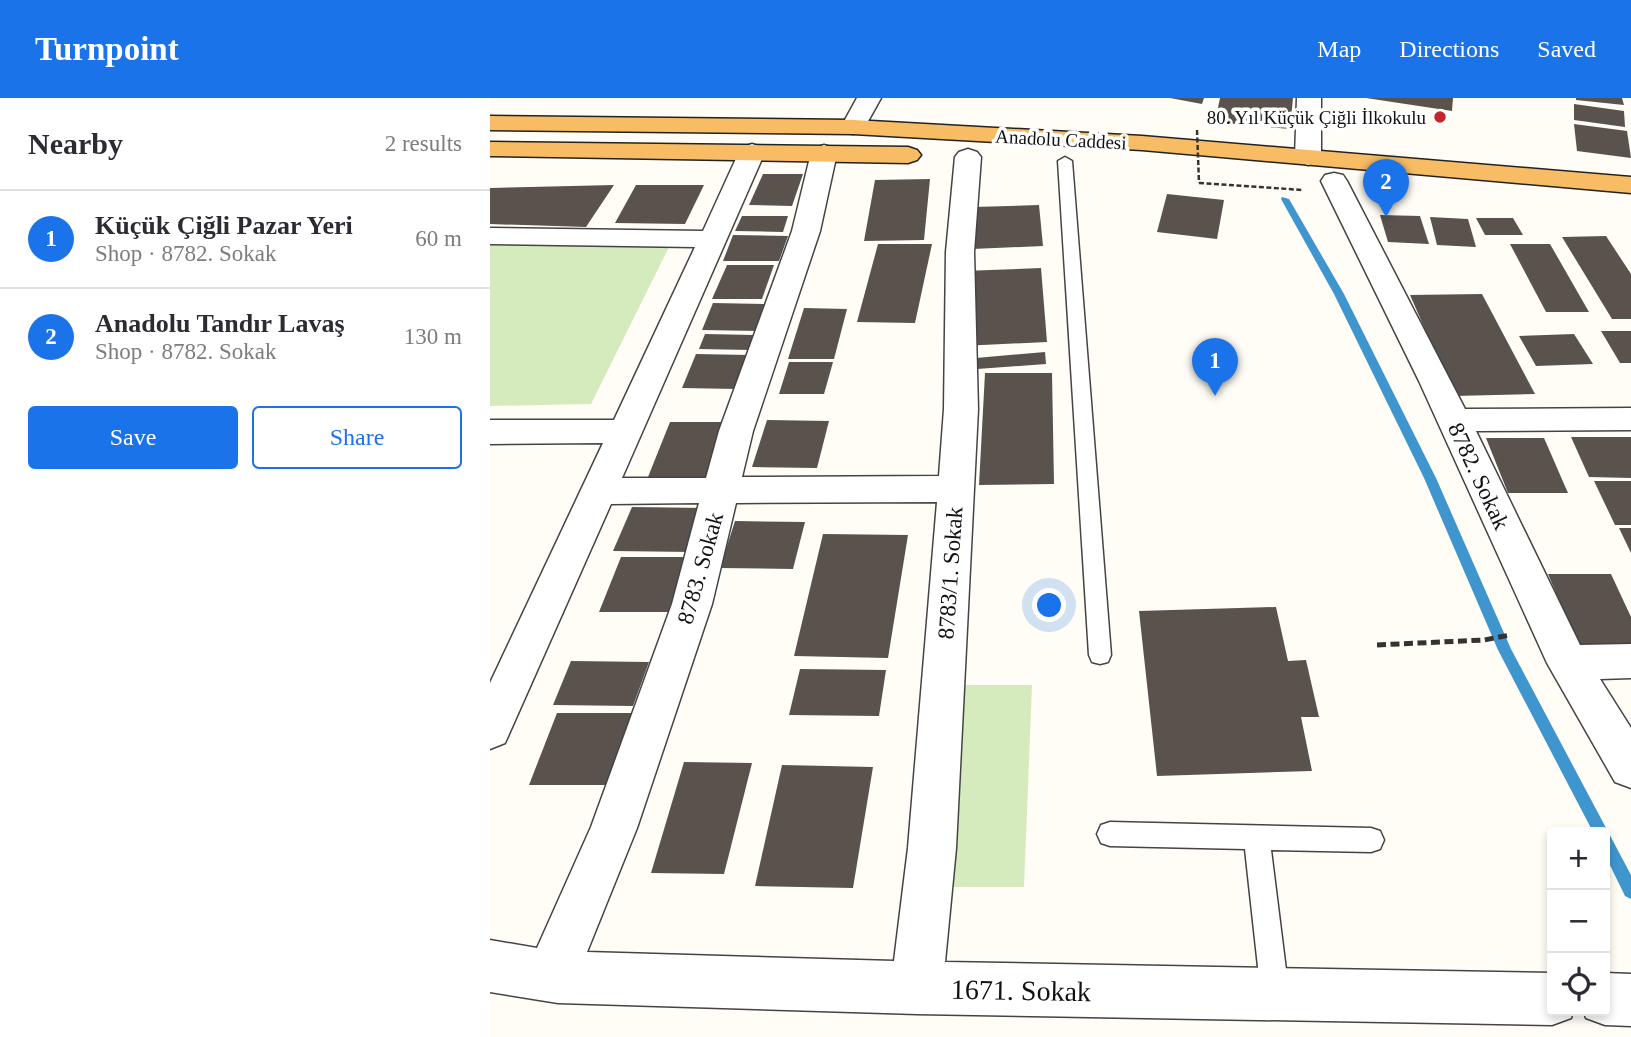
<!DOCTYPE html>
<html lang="en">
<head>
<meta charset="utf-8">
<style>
  body { margin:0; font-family:"Times New Roman",serif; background:#f7f7f7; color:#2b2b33 }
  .controls { position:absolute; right:21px; bottom:21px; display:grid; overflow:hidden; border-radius:7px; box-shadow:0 4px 10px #0003 }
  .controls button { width:63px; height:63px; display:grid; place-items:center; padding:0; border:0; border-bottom:2px solid #e1e1e2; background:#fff; color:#2b2b33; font:35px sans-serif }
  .you { position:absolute; left:560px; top:508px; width:24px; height:24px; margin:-18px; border:5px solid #fff; border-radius:50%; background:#1a73e8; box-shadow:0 0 0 10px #1a73e833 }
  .badge { display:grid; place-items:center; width:46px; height:46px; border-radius:50%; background:#1a73e8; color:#fff; font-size:23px; font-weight:700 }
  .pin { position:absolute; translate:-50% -58px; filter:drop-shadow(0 2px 4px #0008) }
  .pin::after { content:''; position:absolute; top:37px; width:24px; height:21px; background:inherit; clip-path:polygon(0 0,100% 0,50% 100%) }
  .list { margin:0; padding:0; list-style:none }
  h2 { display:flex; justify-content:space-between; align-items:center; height:91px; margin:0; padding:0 28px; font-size:30px }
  h2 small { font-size:23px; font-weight:400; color:#7c7c81 }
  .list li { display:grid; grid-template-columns:46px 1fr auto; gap:21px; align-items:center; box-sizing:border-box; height:98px; padding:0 28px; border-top:2px solid #e1e1e2 }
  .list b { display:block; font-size:26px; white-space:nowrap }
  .list p { margin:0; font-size:23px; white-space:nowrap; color:#7c7c81 }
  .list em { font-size:23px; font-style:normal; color:#7c7c81 }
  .actions { display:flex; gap:14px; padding:21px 28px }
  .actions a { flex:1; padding:16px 0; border:2px solid #1a73e8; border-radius:7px; text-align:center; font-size:24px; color:#1a73e8 }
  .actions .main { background:#1a73e8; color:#fff }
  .icon { flex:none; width:38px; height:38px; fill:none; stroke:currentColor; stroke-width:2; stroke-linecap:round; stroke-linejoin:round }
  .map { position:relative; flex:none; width:1141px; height:939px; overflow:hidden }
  header { display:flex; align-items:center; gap:42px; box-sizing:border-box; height:98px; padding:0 35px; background:#1a73e8; color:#fff }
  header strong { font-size:33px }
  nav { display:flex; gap:38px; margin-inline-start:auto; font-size:24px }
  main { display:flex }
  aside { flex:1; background:#fff }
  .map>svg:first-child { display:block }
</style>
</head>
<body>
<header>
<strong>Turnpoint</strong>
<nav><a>Map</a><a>Directions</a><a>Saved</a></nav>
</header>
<main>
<aside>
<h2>Nearby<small>2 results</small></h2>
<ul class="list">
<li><span class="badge">1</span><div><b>Küçük Çiğli Pazar Yeri</b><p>Shop · 8782. Sokak</p></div><em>60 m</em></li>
<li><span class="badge">2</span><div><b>Anadolu Tandır Lavaş</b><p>Shop · 8782. Sokak</p></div><em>130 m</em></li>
</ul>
<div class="actions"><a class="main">Save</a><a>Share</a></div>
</aside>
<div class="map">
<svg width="1141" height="939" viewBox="0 0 1141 939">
  <rect width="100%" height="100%" fill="#fffdf5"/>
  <g fill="#d5ebbd">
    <polygon points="0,145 180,147 101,306 0,308"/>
    <polygon points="475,587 542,587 534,789 462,789"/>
  </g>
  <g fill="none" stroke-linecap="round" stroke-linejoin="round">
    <polygon fill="#3f96cf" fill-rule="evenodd" points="792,99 799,101 854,196 946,380 1021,551 1141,777 1141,801 1135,798 1115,757 1115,734 1103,734 1008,552 934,380 844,196 791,101"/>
  </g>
  <g fill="#5a524d">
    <polygon points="680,0 714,0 712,6"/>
    <polygon points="730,0 803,0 800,31 725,24"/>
    <polygon points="876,0 963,0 962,13"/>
    <polygon points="1086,0 1132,0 1134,7 1086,2"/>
    <polygon points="1084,6 1134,13 1135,29 1084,22"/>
    <polygon points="1084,26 1137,33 1141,60 1087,53"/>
    <polygon points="273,76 313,76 302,108 259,107"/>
    <polygon points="440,81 434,142 374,143 385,82"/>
    <polygon points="124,87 96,129 0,126 0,90"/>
    <polygon points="146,87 214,87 195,126 125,125"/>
    <polygon points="677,96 734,102 727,141 667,134"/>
    <polygon points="549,107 553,148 482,151 483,109"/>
    <polygon points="890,117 930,118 939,146 898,144"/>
    <polygon points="252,118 298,118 293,134 245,133"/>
    <polygon points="940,119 978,121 986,149 947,147"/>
    <polygon points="986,120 1023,120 1033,137 995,137"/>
    <polygon points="243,137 298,138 289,163 233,163"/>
    <polygon points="1116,138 1141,176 1141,221 1122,221 1072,139"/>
    <polygon points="388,146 442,146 425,225 367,224"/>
    <polygon points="1020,146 1060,146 1099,214 1056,214"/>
    <polygon points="237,167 284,167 272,201 222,201"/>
    <polygon points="551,170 557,244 472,248 473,173"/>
    <polygon points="992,196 1045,296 964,298 920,197"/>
    <polygon points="223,205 278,206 268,233 212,232"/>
    <polygon points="314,210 357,211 344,261 298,261"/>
    <polygon points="1111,233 1141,233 1141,265 1130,265"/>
    <polygon points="215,236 265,237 260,252 209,251"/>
    <polygon points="1084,236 1103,266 1046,268 1029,238"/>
    <polygon points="555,254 556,266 487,271 486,260"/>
    <polygon points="206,256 259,257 247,291 192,290"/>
    <polygon points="299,264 343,264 334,296 289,296"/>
    <polygon points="495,275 562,275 564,386 489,387"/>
    <polygon points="277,322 339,323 327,370 262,369"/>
    <polygon points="180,324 241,324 220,385 156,384"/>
    <polygon points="1081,339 1141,339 1141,380 1099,379"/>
    <polygon points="996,340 1054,340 1078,395 1018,395"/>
    <polygon points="1104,383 1141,383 1141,427 1125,427"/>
    <polygon points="142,409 217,410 202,454 123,453"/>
    <polygon points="245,423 315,424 303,471 230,470"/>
    <polygon points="1129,430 1141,430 1141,455"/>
    <polygon points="333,436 418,437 398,560 304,558"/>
    <polygon points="131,459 197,459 178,514 109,514"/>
    <polygon points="1058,476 1121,476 1141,519 1141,549 1089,549"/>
    <polygon points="786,509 798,563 816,562 829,619 811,619 822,673 667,678 649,513"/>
    <polygon points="81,563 159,564 143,608 63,607"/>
    <polygon points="310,571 396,572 389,618 299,617"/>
    <polygon points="67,615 144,615 120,687 39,687"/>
    <polygon points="194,664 262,665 234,776 161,775"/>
    <polygon points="292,667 383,669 363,790 265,788"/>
  </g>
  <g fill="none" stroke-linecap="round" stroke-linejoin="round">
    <g stroke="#444" stroke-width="3">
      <g id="service">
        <polygon points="575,59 582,63 621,557 618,564 610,566 602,564 599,557 568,63"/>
        <polygon points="620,724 881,730 890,733 894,742 890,751 881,754 781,752 799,896 795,906 785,910 775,906 771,896 755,751 620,748 611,745 607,736 611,727"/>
      </g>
    </g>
    <g stroke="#444" stroke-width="3">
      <g id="minor">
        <polygon points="367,0 391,0 372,34 363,36 354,34 351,29"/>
        <polygon points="807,0 831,0 831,59 827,64 818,67 809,64 805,59"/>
        <path d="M262 46 271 49 275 54 132 380H216L229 333 302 133 321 55 325 50 334 47 343 50 347 55 330 133 263 333 252 379 449 378 454 311 456 154 465 59 469 54 478 51 487 54 491 59 484 154 488 311 466 750 455 864 1062 875V913H1083L1081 920 1062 927 427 916 68 905 0 894V842L47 850 101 729 182 506 209 405 121 406 15 645 0 651V585L113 345 0 346V322H124L205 149 0 146V130L213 133 249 54 253 49ZM447 404 418 750 404 863 97 854 147 730 222 506 246 405Z"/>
        <polygon points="844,75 853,77 857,83 975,311 1141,310 1141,332 986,333 1090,547 1141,546 1141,580 1110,581 1141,630 1141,690 1125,684 1057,565 929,283 831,83 835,77"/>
        <polygon points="1115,875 1141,876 1141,928 1115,927 1096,920 1094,913 1115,913"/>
      </g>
    </g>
    <g stroke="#222" stroke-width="3">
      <g id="trunk">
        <polygon points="0,18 363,22 652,38 1141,79 1141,95 652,52 363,36 0,32"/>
        <polygon points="0,44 418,49 427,52 431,57 427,62 418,65 0,58"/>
      </g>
    </g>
    <polyline stroke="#333" stroke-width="2.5" stroke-dasharray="5 2.5" stroke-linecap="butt" points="709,85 813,92"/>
    <polyline stroke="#333" stroke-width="5" stroke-dasharray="9 4.5" stroke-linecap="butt" points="887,547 994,542 1020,537"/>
    <use href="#service" fill="#fff" fill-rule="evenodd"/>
    <use href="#minor" fill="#fff" fill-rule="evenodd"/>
    <use href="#trunk" fill="#f7bc64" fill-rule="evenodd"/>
    <polyline stroke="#333" stroke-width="2.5" stroke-dasharray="5 2.5" stroke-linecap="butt" points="707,32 709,85"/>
  </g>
  <circle fill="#c4262e" stroke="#fff" stroke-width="2.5" cx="950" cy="19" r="7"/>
  <g text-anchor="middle" stroke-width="7" stroke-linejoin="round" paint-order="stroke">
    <g font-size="19" fill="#111" stroke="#fff" text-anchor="end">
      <text x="936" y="26">80. Yıl Küçük Çiğli İlkokulu</text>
    </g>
    <g font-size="19" fill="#111" stroke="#fff">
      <text transform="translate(571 41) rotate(3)" y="7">Anadolu Caddesi</text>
    </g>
    <g font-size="23" fill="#111" stroke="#fff">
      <text transform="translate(989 378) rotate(65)" y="8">8782. Sokak</text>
      <text transform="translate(210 470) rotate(-74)" y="8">8783. Sokak</text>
      <text transform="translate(460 475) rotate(-86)" y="8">8783/1. Sokak</text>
    </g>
    <g font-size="28" fill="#111" stroke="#fff">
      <text transform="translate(531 892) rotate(1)" y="10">1671. Sokak</text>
    </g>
  </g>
</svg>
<div class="controls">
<button>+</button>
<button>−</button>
<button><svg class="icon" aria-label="locate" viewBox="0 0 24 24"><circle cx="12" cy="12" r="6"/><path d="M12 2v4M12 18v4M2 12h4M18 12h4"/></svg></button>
</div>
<div class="you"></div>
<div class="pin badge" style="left:725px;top:298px">1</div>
<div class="pin badge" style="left:896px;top:119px">2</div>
</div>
</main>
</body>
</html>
